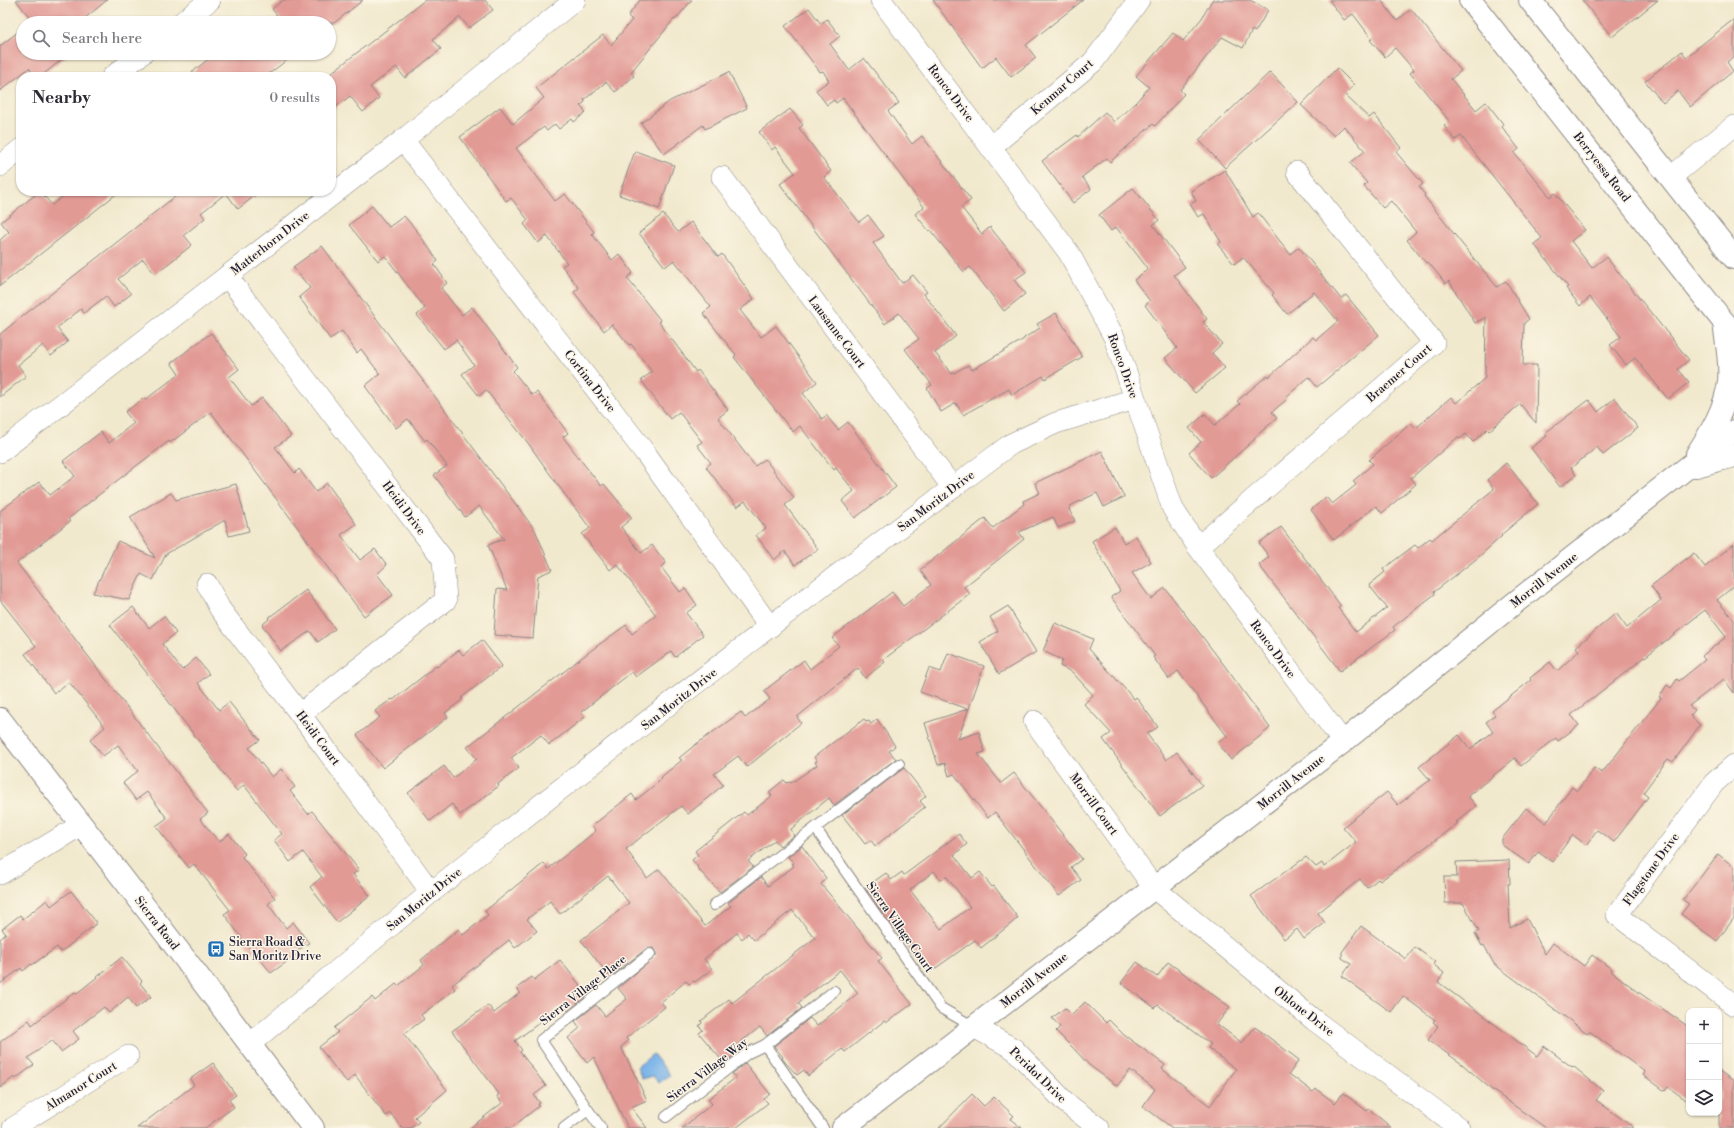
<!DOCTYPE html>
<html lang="en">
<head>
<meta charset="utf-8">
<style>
  body { margin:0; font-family:"Libre Bodoni",serif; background:#f7f7f7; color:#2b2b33 }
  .controls { position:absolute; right:12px; bottom:12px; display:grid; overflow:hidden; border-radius:8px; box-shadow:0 1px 3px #0004 }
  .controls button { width:36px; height:36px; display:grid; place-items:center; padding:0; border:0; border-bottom:1px solid #e1e1e2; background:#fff; color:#2b2b33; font:20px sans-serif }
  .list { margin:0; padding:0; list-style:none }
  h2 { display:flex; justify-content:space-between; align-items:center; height:52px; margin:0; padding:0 16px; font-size:17px }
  h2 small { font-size:13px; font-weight:400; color:#7c7c81 }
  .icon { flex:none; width:22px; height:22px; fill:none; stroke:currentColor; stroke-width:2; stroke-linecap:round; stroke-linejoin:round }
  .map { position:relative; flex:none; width:1734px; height:1128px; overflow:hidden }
  .search { position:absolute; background:#fff; box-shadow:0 1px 3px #0004; left:16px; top:16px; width:320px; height:44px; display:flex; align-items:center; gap:10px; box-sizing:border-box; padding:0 14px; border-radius:22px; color:#7c7c81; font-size:15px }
  .panel { position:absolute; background:#fff; box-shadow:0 1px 3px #0004; left:16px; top:72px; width:320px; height:124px; border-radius:16px }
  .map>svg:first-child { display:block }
</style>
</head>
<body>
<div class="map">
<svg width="1734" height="1128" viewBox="0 0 1734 1128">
  <rect width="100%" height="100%" fill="#fcf5e5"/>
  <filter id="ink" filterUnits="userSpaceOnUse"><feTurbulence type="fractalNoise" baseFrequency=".025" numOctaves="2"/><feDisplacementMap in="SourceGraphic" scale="8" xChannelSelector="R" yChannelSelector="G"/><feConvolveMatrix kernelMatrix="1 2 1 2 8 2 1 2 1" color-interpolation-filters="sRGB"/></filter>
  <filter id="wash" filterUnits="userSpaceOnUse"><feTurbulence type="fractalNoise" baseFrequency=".012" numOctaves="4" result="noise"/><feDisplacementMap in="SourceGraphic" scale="16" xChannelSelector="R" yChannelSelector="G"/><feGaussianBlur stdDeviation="0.9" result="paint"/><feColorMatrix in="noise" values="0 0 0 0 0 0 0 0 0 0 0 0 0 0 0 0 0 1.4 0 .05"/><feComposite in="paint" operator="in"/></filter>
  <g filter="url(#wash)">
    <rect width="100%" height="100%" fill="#f1e9cd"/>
    <polygon fill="#78b2e8" stroke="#4d6a92" points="653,1054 670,1075 659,1083 653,1076 642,1079 637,1067"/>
    <g id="blocks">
      <g fill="#e29a95" fill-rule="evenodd">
        <polygon points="16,0 107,0 79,23 34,23"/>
        <polygon points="283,0 363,0 334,23 283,23 272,9"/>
        <polygon points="425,0 485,0 493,10 469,28 460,17 433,39 441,49 405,78 396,67 370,87 379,98 363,112 350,96 331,111 331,73"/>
        <polygon points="640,0 692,0 675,20 674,19 631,72 634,76 615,92 606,82 584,100 585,102 580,106 586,112 574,122 572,119 559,129 555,124 547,131 544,127 516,148 555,201 565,194 594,232 592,234 612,260 619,254 633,273 627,278 661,321 659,322 696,372 698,370 728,410 718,418 755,466 765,459 794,498 785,505 818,549 795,565 785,551 774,560 756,535 766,528 745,501 737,507 706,467 711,463 697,445 702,442 679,412 670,419 641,380 652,372 631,344 629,345 612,324 604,331 574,292 579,288 562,266 567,263 547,236 538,243 524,224 528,220 511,198 506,201 460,137 500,107 513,124 544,98 536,88 603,35 611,45 632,20 628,16"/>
        <polygon points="933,0 1083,0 1026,45 1036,58 1011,77 996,57 982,68"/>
        <polygon points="1212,0 1250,0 1268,10 1255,32 1252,30 1243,48 1222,37 1180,90 1184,94 1155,126 1153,124 1110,162 1107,158 1082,177 1091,189 1073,203 1042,161 1077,135 1078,137 1105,112 1114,122 1136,102 1149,87 1136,76 1173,33 1183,41 1202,18"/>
        <polygon points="1329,0 1381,0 1397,21 1411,9 1461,71 1451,79 1476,110 1486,102 1504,125 1502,127 1519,149 1514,153 1550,197 1555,193 1585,230 1571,241 1592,268 1606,257 1689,360 1678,369 1689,382 1668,399 1635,358 1626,365 1610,345 1621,337 1590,297 1580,306 1566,288 1568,287 1534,244 1542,238 1461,136 1455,140 1444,126 1450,122 1410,73 1414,70 1395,48 1385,57 1370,40 1372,39 1353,14 1344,20"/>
        <polygon points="1582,0 1658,0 1612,37"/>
        <polygon points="809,8 821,24 827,19 840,36 830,44 849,70 864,58 899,103 888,111 912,144 922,136 971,200 961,207 982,234 990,227 1026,272 1014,280 1025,294 1004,311 970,267 964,272 930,230 929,231 915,214 924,207 843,98 836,103 834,100 827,105 816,90 829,81 823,71 820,72 785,26"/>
        <polygon points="1734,19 1734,56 1727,62 1733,71 1690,107 1678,91 1663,103 1645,81 1682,51 1686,57"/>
        <polygon points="23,28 23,53 70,53 40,77 36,77 29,68 0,91 0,46"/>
        <polygon points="216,53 296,53 265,77 186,77"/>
        <polygon points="1337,68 1354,85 1345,95 1369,118 1374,114 1401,148 1396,152 1423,184 1419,187 1425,195 1424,196 1462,244 1497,287 1506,281 1529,319 1524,323 1523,365 1537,365 1536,423 1520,404 1489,431 1487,429 1473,442 1466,434 1460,439 1458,437 1411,478 1416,484 1382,513 1376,506 1334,540 1311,510 1326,497 1332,504 1356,485 1353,481 1373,464 1369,460 1411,423 1416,428 1451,397 1456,403 1485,378 1486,317 1475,323 1449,281 1446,284 1428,262 1426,263 1407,240 1416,232 1391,201 1383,208 1364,186 1367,183 1350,163 1365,151 1344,126 1334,136 1301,105"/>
        <polygon points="729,72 747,108 705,129 703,125 664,154 641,123 670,101"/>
        <polygon points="1270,72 1298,102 1225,168 1199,140"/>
        <polygon points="790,109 803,125 799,128 831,171 824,177 859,222 868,215 884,236 873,243 902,283 913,275 927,292 924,294 956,336 935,353 952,374 968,365 972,370 1024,339 1024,338 1040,328 1037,324 1056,313 1082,357 1045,379 1043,376 1012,395 1009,389 963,415 956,403 941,412 927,388 932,385 905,349 919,339 899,313 885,324 780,184 795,173 775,147 772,150 759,132"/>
        <polygon points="635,151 674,165 659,209 619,195"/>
        <polygon points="1225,170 1253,217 1258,213 1290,254 1299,247 1341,299 1346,295 1379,335 1317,387 1309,377 1286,397 1287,399 1272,412 1277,418 1254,438 1255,439 1211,478 1189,453 1201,442 1189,428 1205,414 1215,425 1240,404 1237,401 1268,375 1269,377 1313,337 1316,340 1338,321 1314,292 1287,314 1272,295 1274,293 1243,257 1234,264 1218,245 1221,242 1204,214 1198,217 1190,204 1196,201 1191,191"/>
        <polygon points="1133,188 1159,220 1153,225 1185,267 1174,275 1207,319 1203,322 1222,344 1212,353 1225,368 1195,393 1165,358 1177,348 1145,305 1150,301 1134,280 1148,269 1116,227 1111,231 1099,215"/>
        <polygon points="40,191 52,205 70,191 120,191 0,286 0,240 9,232 1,222"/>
        <polygon points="182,191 261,191 238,209 226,193 201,213 205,218 184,235 192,245 155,274 143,259 118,279 131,294 114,307 106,296 84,313 81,309 57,328 68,342 51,356 43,345 18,365 26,376 0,397 0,334"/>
        <polygon points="372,206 389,227 404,216 417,231 438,261 434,264 447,283 441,288 462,315 472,307 517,367 513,371 532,395 537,392 568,433 563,437 583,463 601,486 604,484 632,518 621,527 641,553 652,545 666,563 661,567 680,592 685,588 697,605 686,613 703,635 675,657 671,651 636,677 632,672 581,712 585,717 549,745 541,735 511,758 519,768 498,784 499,786 460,815 452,804 430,821 408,793 444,766 453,778 477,759 467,747 593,649 626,625 632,634 656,615 617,564 610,570 582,534 590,528 557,484 528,443 486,390 479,396 462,374 474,365 456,340 444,349 417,315 425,308 385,256 378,261 349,225"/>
        <polygon points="663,214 678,232 691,222 718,257 722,254 754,299 740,310 761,337 776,326 817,382 803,393 822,419 826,415 838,430 848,422 896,487 855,518 842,501 854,491 836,468 834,470 800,426 793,432 748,375 734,357 736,355 703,313 711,307 674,260 665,267 639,233"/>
        <polygon points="322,246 535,530 552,570 538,576 533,638 494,635 497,589 507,590 488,545 504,539 479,506 465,517 434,475 447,466 427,439 425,441 408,419 396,428 365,386 380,374 361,349 357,353 342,331 330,339 299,297 310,288 293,267"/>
        <polygon points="211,333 239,369 229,377 251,406 262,398 291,436 275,447 295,473 299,469 316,492 327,483 356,524 341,535 360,560 375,549 387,565 377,574 393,595 364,616 211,412 170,443 169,441 110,486 68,519 70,521 17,563 208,813 200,819 219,842 229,834 245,854 242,857 275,898 268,904 286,928 293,922 309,943 297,951 299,953 271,973 255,952 253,953 224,914 230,910 194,864 189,868 156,826 167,818 147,792 136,800 123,783 138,771 118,745 103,756 90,740 105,727 69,682 54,693 25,654 36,646 0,600 0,511 39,482 50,495 75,476 63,461 101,432 109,443 134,423 125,412 144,398 145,400 179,374 171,363"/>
        <polygon points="1615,398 1638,428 1603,455 1597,447 1571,468 1576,475 1560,487 1531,448 1547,436 1545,433 1589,400 1598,412"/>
        <polygon points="1102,451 1124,497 1104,507 1097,493 1070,506 1070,508 1069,509 1075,521 1058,528 1053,517 1019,532 1024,539 964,587 970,594 883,660 885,662 865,678 858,668 797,717 801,723 747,767 738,756 714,774 723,785 688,814 681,806 626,849 647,878 659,869 705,926 731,906 728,903 761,877 768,886 794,866 792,864 794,863 788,857 802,846 826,878 821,884 882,958 878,961 912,1004 886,1023 884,1021 845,1052 842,1049 808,1076 804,1070 797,1075 785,1062 782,1058 783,1057 774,1046 810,1018 817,1026 858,993 840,970 798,1003 802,1008 767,1036 760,1027 733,1048 737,1053 724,1063 699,1033 703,1030 699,1026 702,1023 701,1021 729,999 732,1003 815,938 792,910 754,940 748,933 742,939 737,933 704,959 712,969 695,982 694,981 689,984 686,981 661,1002 665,1007 626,1038 628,1041 621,1047 647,1100 631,1107 647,1128 628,1128 594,1057 587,1063 568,1038 580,1028 575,1021 596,1005 605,1016 627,999 618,988 656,956 656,953 653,948 646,949 610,977 581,940 629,903 608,876 560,914 550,901 527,919 537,931 515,948 509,940 452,985 455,989 421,1015 424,1019 404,1034 447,1090 415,1117 419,1122 411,1128 402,1128 390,1113 386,1116 355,1075 347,1082 339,1073 319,1047 338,1032 334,1028 356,1010 372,997 375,1001 396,984 398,986 424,965 421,960 459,929 463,935 488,915 485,911 544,863 548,869 596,831 592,826 632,794 636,800 661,780 660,778 682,760 679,758 695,745 741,712 745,718 770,699 764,691 804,660 810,669 839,646 832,638 892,592 903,606 931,585 920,570 985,518 993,528 1024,504 1023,501 1040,493 1035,483"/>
        <polygon points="1506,463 1538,504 1501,535 1502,536 1475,560 1434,592 1435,594 1393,627 1395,630 1340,671 1259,565 1269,557 1259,543 1281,527 1341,606 1338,608 1356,632 1387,608 1369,585 1385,572 1383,569 1415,545 1418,548 1430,538 1432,540 1494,489 1487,480"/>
        <polygon points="236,484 249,531 229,536 225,520 166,554 153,580 141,574 129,600 93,593 118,541 155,558 130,517 171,493 176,500"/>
        <polygon points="1115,527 1124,543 1136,536 1151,562 1132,573 1151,599 1165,588 1224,665 1270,728 1231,760 1218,743 1227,736 1178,671 1169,679 1153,657 1155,656 1111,597 1120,591 1092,541"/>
        <polygon points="1734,544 1734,586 1717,600 1734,620 1734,693 1724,679 1689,706 1695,710 1690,716 1700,725 1673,762 1668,759 1667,760 1643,793 1648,797 1614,842 1597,830 1586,845 1573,835 1552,862 1538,852 1529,864 1502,845 1502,839 1526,808 1546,823 1572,787 1577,791 1594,768 1602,773 1661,698 1659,697 1667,685 1671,688 1677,679 1679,681 1705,660 1702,656 1726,637 1705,610 1571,715 1579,725 1558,741 1556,738 1521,766 1515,758 1468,796 1476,806 1456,822 1458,823 1380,881 1378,879 1367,888 1360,879 1318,913 1325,923 1304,939 1297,929 1284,939 1251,896 1306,857 1316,867 1322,863 1324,867 1356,842 1343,827 1387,792 1398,805 1430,780 1419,767 1459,735 1470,749 1493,732 1486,722 1495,715 1492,711 1531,680 1530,678 1550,662 1557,671 1579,651 1576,647 1616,613 1627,628 1661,600 1651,586 1694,553 1705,567"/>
        <polygon points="306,590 335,629 318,642 310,631 281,651 262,625 269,619 268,618"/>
        <polygon points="1008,606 1036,652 999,674 980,642 998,631 990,617"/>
        <polygon points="133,607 149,628 164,616 176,633 162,644 182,670 196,658 209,674 198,683 219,710 229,702 260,740 249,748 272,777 281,769 295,787 290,791 308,814 312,811 359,870 353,874 370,896 337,922 310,887 322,877 303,852 290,862 274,840 282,834 244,785 237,791 110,625"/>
        <polygon points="1055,623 1093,639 1089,649 1134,699 1136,697 1158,727 1147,734 1166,760 1177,752 1202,785 1160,816 1103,739 1111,733 1084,704 1093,695 1072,672 1060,666 1062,660 1043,651"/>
        <polygon points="482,640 502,666 461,698 463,699 445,713 448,717 383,768 357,735 380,717 375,711 392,699 393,700 436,666 437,667 459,650 463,655"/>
        <polygon points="948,653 984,666 958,739 979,732 985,752 978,754 1001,783 1014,773 1082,859 1071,867 1081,880 1059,896 995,812 988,818 954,774 949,776 945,763 938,765 925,723 968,709 920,692 929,668 941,672"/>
        <polygon points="864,719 867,722 869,721 871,724 877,719 895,746 889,751 896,759 834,805 829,798 791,829 794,836 780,846 775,840 748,861 753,867 720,892 697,868 698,867 692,860 698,855 695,851 744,812 747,815 772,796 769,792 784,780 787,783 790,782 791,783 817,765 815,762 817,761 814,757"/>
        <polygon points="904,768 926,796 920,801 925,807 875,846 871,840 865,844 842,815"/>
        <path d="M959 834 967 844 954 855 972 878 980 872 992 887 994 886 1018 918 981 948 975 940 929 973 887 919 865 888 886 873 891 880 902 872 904 875ZM934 871 941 880 946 876 970 907 941 929 910 890Z"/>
        <polygon points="1718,854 1734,867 1734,918 1717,941 1681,914 1689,904 1683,900"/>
        <polygon points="1509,860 1510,884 1508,884 1510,928 1527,919 1545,954 1553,943 1584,966 1592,955 1612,969 1611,971 1641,994 1689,1027 1689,1102 1668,1087 1665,1091 1643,1075 1645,1072 1589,1031 1587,1033 1494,964 1484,945 1482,946 1475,933 1479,931 1463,903 1445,903 1444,877 1457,877 1456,862"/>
        <polygon points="71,891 97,923 61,952 57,947 32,965 31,964 23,971 21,968 0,984 0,939 6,934 2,929 20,915 23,919 47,900 51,906"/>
        <polygon points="1361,926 1406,959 1415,947 1435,962 1433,964 1444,973 1438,982 1537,1056 1544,1046 1572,1067 1573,1066 1603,1091 1596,1100 1634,1128 1546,1128 1492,1090 1462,1064 1428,1040 1438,1026 1433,1022 1435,1020 1403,996 1391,1012 1342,976 1351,964 1342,958 1342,952"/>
        <polygon points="122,957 142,981 140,983 151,997 136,1008 128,997 109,1013 104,1007 73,1031 79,1039 61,1052 52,1040 28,1058 34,1065 15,1079 14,1077 0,1088 0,1042 29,1020 32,1025 75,992 76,994"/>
        <polygon points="560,960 588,995 568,1011 563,1005 515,1041 522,1050 520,1052 546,1086 534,1095 540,1103 538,1104 539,1106 511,1128 470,1128 502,1103 497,1096 499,1094 491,1083 452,1031 488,1005 494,1013 520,993 517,988 532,977 534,980"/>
        <polygon points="1137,962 1157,977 1168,962 1230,1007 1217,1024 1242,1043 1255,1027 1299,1060 1289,1074 1313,1092 1316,1089 1335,1103 1343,1093 1367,1111 1369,1109 1392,1128 1172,1128 1143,1106 1155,1089 1130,1070 1117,1086 1089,1065 1075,1050 1056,1031 1060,1027 1052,1018 1065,1008 1072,1015 1085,1002 1106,1023 1109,1020 1124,1035 1165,1065 1162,1069 1210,1106 1236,1069 1208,1048 1211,1044 1158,1005 1155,1008 1121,983"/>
        <polygon points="213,1063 236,1095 229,1100 234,1107 205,1128 137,1128 194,1085 190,1079"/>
        <polygon points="745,1063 770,1094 764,1099 768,1103 736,1128 682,1128 712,1104 708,1099 734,1079 736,1077 732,1074"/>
        <polygon points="1719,1071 1734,1081 1734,1128 1719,1128"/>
        <polygon points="972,1094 984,1106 994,1097 1014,1116 1010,1119 1022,1128 939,1128"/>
      </g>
    </g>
  </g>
  <g filter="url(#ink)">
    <use href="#blocks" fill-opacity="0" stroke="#8a8684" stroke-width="1"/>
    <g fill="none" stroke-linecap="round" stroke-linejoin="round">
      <g stroke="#8a8684" stroke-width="12">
        <g id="lane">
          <polyline points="816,829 941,1008 974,1027"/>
          <polyline points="714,905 899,764"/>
          <polyline points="765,1045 834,991"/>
          <polyline points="588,1110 541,1040 650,954"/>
          <polyline points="666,1117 748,1053 765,1045 823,1128"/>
          <polyline points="564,1128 588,1110 601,1128"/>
        </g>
      </g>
      <g stroke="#8a8684" stroke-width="22">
        <g id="street">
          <polyline points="881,0 1069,253 1114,337 1173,509 1198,547 1343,742"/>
          <polyline points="181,23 210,0"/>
          <polyline points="112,77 143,53"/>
          <polyline points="403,140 646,454 770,627"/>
          <polyline points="991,147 1093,62 1139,0"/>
          <polyline points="0,166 21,149"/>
          <polyline points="722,177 953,488"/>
          <polyline points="1671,177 1734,126"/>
          <polyline points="227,276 443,559 446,600 300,714"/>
          <polyline points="0,452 403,140 575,0"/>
          <polyline points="1198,547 1434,343 1297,172"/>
          <polyline points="207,584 220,609 300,714 431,892"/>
          <polyline points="1034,721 1154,888 1314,1020 1459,1128"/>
          <polyline points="1734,765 1714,783 1617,915 1734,1005"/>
          <polyline points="0,874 81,825"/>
          <polyline points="974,1027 1014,1049 1066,1103 1099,1128"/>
          <path d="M250 1044C311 993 371 941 433 891 622 738 816 590 1011 444L1056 423 1135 399"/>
          <polyline points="13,1128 128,1056"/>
        </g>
      </g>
      <g stroke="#8a8684" stroke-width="24">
        <g id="secondary">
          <polyline points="1470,0 1734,335"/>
          <polyline points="1530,0 1734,258"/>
          <path d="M1697 454C1711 432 1726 408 1729 381 1731 362 1726 341 1724 322"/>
          <polyline points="1696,466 1734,456"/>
          <polyline points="0,719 192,968 313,1128"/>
          <polyline points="843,1128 1343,742 1517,601 1734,431"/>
        </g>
      </g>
      <use href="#lane" stroke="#fff" stroke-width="10"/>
      <use href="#street" stroke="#fff" stroke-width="21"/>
      <use href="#secondary" stroke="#fff" stroke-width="22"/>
    </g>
  </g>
  <defs>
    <g id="bus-square" transform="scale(0.9)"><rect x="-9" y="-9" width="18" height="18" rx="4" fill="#1f6fb2" stroke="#fcf5e5"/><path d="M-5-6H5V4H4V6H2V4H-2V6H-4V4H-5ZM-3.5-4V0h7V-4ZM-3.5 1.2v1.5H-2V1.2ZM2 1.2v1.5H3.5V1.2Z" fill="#fff"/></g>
  </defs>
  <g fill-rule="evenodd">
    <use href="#bus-square" x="216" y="949"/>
  </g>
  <g text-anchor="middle" stroke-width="3" stroke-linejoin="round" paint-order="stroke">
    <g font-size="12" fill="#22223b" stroke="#fcf5e5">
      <text transform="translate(1062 87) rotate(-41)" y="4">Kenmar Court</text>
      <text transform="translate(951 93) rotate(53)" y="4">Ronco Drive</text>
      <text transform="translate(1602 167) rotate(52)" y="4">Berryessa Road</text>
      <text transform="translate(270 243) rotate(-38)" y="4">Matterhorn Drive</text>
      <text transform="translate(837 332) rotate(53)" y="4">Lausanne Court</text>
      <text transform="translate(1123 366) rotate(70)" y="4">Ronco Drive</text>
      <text transform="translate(1399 373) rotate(-41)" y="4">Braemer Court</text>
      <text transform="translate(590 381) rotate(52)" y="4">Cortina Drive</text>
      <text transform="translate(936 501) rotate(-37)" y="4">San Moritz Drive</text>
      <text transform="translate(404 508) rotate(53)" y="4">Heidi Drive</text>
      <text transform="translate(1544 580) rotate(-38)" y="4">Morrill Avenue</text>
      <text transform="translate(1273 649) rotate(54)" y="4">Ronco Drive</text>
      <text transform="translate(679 699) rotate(-38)" y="4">San Moritz Drive</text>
      <text transform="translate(318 738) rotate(53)" y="4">Heidi Court</text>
      <text transform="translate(1291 782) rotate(-38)" y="4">Morrill Avenue</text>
      <text transform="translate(1094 804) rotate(54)" y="4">Morrill Court</text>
      <text transform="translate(1651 869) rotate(-54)" y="4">Flagstone Drive</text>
      <text transform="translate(424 899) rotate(-39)" y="4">San Moritz Drive</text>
      <text transform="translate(157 923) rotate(52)" y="4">Sierra Road</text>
      <text transform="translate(900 927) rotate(55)" y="4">Sierra Village Court</text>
      <text transform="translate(1034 980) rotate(-38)" y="4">Morrill Avenue</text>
      <text transform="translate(583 990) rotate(-38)" y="4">Sierra Village Place</text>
      <text transform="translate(1304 1011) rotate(38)" y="4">Ohlone Drive</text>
      <text transform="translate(707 1070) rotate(-37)" y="4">Sierra Village Way</text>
      <text transform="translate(1038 1075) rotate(44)" y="4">Peridot Drive</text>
      <text transform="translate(81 1086) rotate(-32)" y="4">Almanor Court</text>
    </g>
    <g font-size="12" fill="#22223b" stroke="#fcf5e5" text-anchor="start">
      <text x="229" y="946">Sierra Road &amp;<tspan x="229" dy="14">San Moritz Drive</tspan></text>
    </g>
  </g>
</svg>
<div class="controls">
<button>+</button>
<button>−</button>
<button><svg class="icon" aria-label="layers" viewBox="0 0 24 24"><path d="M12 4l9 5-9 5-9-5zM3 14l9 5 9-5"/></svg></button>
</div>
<div class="search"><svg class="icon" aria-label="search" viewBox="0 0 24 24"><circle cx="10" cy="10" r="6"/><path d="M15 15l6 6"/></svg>Search here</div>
<section class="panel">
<h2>Nearby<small>0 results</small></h2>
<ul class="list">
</ul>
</section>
</div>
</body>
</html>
